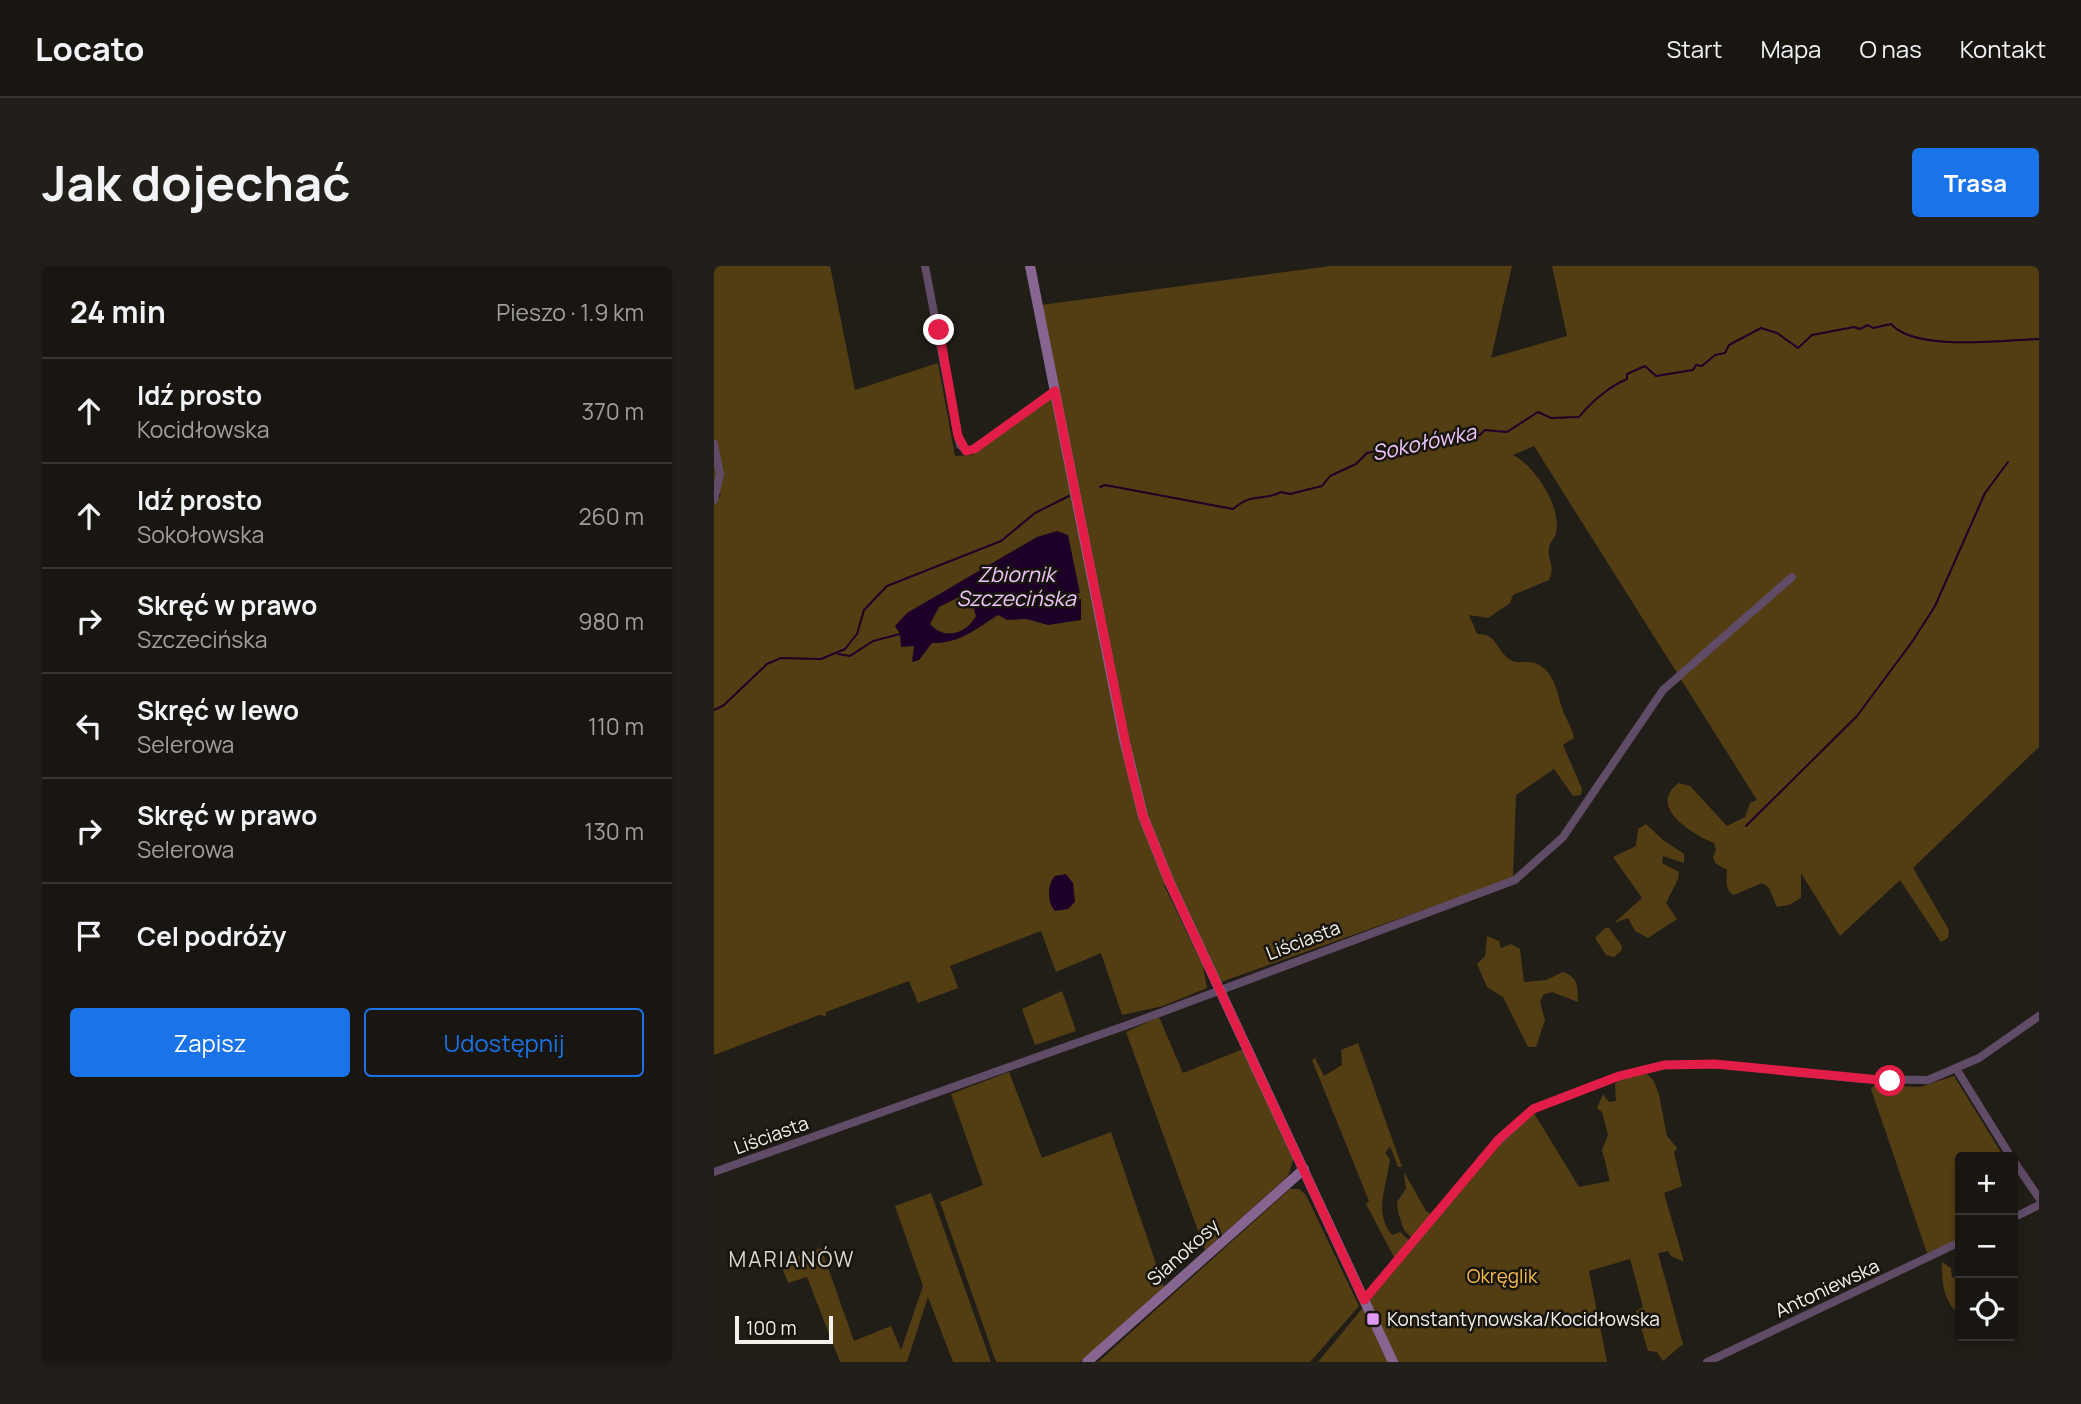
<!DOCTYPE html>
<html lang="pl">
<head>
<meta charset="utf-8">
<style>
  body { margin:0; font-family:Manrope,sans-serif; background:#221f1a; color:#f1f3f6 }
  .controls { position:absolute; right:21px; bottom:21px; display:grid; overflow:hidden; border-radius:7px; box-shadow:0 4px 10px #0003 }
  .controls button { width:63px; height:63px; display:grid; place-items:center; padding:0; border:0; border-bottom:2px solid #373531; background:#191611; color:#f1f3f6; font:35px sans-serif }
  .scale { position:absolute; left:21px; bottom:18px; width:98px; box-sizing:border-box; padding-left:7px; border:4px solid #f4f2ed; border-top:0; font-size:19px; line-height:24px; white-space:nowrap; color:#f4f2ed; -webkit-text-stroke:5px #18140e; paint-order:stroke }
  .stop { position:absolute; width:21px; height:21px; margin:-16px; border:5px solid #e11d48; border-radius:50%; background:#fff }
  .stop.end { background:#e11d48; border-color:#fff; box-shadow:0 2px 7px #0008 }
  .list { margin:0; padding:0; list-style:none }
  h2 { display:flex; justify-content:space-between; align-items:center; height:91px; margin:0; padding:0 28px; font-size:30px }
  h2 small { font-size:23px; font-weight:400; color:#9f9f9f }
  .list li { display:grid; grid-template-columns:46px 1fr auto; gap:21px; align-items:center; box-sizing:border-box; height:105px; padding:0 28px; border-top:2px solid #373531 }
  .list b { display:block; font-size:26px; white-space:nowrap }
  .list p { margin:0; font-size:23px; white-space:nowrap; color:#9f9f9f }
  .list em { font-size:23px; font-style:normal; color:#9f9f9f }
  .actions { display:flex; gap:14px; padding:21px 28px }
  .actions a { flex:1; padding:16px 0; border:2px solid #1a73e8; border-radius:7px; text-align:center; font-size:24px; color:#1a73e8 }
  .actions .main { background:#1a73e8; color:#fff }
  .icon { flex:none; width:38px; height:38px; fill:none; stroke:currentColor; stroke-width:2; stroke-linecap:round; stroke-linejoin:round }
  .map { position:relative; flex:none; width:1325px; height:1096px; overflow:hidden; border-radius:7px }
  header { display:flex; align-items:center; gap:42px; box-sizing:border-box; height:98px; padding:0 35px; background:#191611; border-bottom:2px solid #373531 }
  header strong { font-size:33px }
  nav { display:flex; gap:38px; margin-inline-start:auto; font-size:24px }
  .intro { display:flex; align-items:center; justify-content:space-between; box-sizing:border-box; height:168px; padding:0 42px }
  h1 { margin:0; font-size:49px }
  .button { padding:18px 32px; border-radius:7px; background:#1a73e8; color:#fff; font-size:24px; font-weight:700 }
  main { display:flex; gap:42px; padding:0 42px }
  aside { flex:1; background:#191611; border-radius:7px; box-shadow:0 4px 10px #0003 }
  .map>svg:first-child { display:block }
</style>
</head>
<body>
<header>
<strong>Locato</strong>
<nav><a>Start</a><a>Mapa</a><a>O nas</a><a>Kontakt</a></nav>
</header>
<div class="intro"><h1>Jak dojechać</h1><a class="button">Trasa</a></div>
<main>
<aside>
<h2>24 min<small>Pieszo · 1.9 km</small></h2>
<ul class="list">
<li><svg class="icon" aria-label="ahead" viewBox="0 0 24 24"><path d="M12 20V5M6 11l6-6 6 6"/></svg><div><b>Idź prosto</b><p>Kocidłowska</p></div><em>370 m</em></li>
<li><svg class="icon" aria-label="ahead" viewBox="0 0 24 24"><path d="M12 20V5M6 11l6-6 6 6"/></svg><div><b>Idź prosto</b><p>Sokołowska</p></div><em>260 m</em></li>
<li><svg class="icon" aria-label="right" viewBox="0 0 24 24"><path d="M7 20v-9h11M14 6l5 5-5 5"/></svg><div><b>Skręć w prawo</b><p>Szczecińska</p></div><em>980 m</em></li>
<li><svg class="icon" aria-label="left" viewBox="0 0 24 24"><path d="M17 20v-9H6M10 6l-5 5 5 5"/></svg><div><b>Skręć w lewo</b><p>Selerowa</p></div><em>110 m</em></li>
<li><svg class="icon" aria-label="right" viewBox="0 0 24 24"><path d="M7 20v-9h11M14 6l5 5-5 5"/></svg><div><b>Skręć w prawo</b><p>Selerowa</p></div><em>130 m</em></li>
<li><svg class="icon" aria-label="arrive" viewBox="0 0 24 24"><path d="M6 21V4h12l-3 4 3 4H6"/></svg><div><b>Cel podróży</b></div></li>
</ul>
<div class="actions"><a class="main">Zapisz</a><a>Udostępnij</a></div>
</aside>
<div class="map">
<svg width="1325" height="1096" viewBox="0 0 1325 1096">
  <rect width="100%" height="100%" fill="#211d17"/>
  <g fill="#533e14">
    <path d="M0 0H116L141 124 224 97 241 190 258 189 344 125 327 39 616 0H798L777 92 853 70 838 0H1325V481L1199 602 1235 664 1234 672 1227 676 1186 614 1126 670 1087 607V632L1075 639 1063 641 1055 622 1048 617 1020 629C1010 624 1013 613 1013 604L1001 597 999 591 1002 584 1000 577C979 569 932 540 965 517L976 520 1013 560 1031 551 1036 537 1043 534 820 180 799 189C821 200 848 241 842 267 841 272 835 277 835 282 833 296 842 298 835 314L799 329 796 337 774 352 755 349 763 368C783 368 781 382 795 393 802 399 813 394 821 397 840 404 843 426 848 442 851 452 858 461 860 472L849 479 868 523 867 529 859 530 840 503 802 529 799 612 507 716 459 616 450 619 489 700 493 722 449 740 408 749 387 687 342 706 327 665 236 700 244 722 204 737 195 715 112 746V750L105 749 0 789V230L5 232 7 227 0 226Z"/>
    <polygon points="932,558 949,574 970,588 970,597 949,590 948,597 965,606 964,613 952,637 963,653 934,672 921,665 914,652 900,657 928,632 899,591 922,580 924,563"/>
    <polygon points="891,662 895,662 908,680 907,685 900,691 892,689 881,672"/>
    <path d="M773 670 785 675 787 682 797 678 806 683 810 716 832 714 849 706C864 711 864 721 864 736L838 726 829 729 826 736 831 754 822 781H814L789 731 773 721 763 698 771 690Z"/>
    <polygon points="348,725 362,765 321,779 308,743"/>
    <polygon points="445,751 469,807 529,783 580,892 574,910 491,984 412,766"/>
    <path d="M644 777 688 901H684L676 880 671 887 676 893C673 920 659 946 678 969L686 966 696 975 681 993 652 938 655 935 598 794 601 792 610 810 628 799 627 784Z"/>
    <polygon points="295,806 328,892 397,866 450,1021 366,1096 282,1096 226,936 269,919 237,828"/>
    <polygon points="931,806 940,815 945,829 953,870 963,882 960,887 968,920 950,927 970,996 957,990 954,985 944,987 969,1078 949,1095 943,1086 934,1085 922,1045 929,1041 916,993 875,1005 893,1096 604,1096 772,893 802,861 820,847 865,921 896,915 888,884 894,869 888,846 883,842 889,828 895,836 902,835 901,818 908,811"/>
    <polygon points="1240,810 1288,888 1286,891 1246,891 1246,973 1213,987 1157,823 1160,819 1206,821"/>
    <polygon points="690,906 712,945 717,948 698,972 690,964 684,946 683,936 692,923"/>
    <polygon points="576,923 585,923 592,929 645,1040 596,1096 384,1096"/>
    <polygon points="217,927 277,1096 239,1096 214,1031 193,1096 126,1096 93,1011 74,1017 66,996 107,982 140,1075 177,1060 187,1084 209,1020 181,940"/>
    <path d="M1228 996 1237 1002 1238 1011 1246 1014V1048C1230 1039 1227 1013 1228 996Z"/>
  </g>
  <g fill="#1d0027" fill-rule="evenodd">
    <path d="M343 265 354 269 366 327 335 332 331 338 334 340 367 333V354L334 359 312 353 293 354 284 349C262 363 245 378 218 377L205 394 198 396 200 380 187 381 186 368 181 360 193 347 323 271ZM247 330 258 336 262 350C253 367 231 375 216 358L225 341Z"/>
    <path d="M352 608 359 617 361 636 354 643 341 645C333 637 333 618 341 610Z"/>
  </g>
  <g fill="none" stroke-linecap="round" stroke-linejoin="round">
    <g stroke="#1d0027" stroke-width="2">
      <path d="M386 221 391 219 519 243C541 225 548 236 567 226L576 228 608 220 616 210 642 198 653 187 743 169H766L771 164 793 166 824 146 837 152 865 151C877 136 896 120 913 113V108L931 100 942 110 979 104 982 99 988 100 1001 89 1011 87 1015 79 1047 62 1063 67 1084 82 1098 69 1140 61 1146 63 1154 59 1159 62 1177 58C1202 86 1288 74 1325 73"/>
      <polyline points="124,388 136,390 159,375 186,368"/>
      <polyline points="0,444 10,439 53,398 67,392 107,393 131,383 143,368 150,344 173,320 287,275 321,247 355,230"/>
      <polyline points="1032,560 1143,450 1198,376 1221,340 1271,227 1294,196"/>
    </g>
    <g stroke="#614c68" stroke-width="8">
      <polyline points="211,0 244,171 246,179 254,185 260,183 341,125"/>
      <polyline points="0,178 6,208 0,234"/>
      <polyline points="1243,804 1297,891"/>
      <polyline points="1299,894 1325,932"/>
      <polyline points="0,906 416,758 801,614 849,571 949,424 1078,311"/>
      <polyline points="1299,952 1325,939"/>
      <polyline points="650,1034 779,880 819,843 905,810 950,799 1001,798 1149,813 1214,814 1265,792 1325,750"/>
      <polyline points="993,1096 1246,976"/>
    </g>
    <g stroke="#876591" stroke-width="10">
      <polyline points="316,0 410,473 429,550 455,615 679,1096"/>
      <polyline points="373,1096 590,903"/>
    </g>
  </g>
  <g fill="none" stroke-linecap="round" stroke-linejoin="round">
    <polyline stroke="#e11d48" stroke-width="9" points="225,64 244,170 252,185 260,183 341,125 416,499 429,550 455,615 650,1034 785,873 819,843 905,810 950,799 1001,798 1176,815"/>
  </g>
  <rect fill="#de98f3" stroke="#18140e" stroke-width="2.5" x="652" y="1046" width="14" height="14" rx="3.5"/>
  <g text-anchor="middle" stroke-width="5" stroke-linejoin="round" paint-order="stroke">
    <g font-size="19" fill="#f4f2ed" stroke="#18140e">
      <text transform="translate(589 674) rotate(-21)" y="7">Liściasta</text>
      <text transform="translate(57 869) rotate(-20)" y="7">Liściasta</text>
      <text transform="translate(469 986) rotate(-42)" y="7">Sianokosy</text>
      <text transform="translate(1113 1022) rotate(-25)" y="7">Antoniewska</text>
    </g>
    <g font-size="19" fill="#f5bc47" stroke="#18140e">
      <text x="788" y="1017">Okręglik</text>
    </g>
    <g font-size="19" fill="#f4f2ed" stroke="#18140e" text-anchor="start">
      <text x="673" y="1060">Konstantynowska/Kocidłowska</text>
    </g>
    <g font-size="21" font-style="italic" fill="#f0c6fd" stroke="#18140e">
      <text transform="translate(710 177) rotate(-12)" y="7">Sokołówka</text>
      <text x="302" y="316">Zbiornik<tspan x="302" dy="24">Szczecińska</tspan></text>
    </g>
    <g font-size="21" letter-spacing="2" fill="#dcd7cd" stroke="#18140e">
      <text x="78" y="1001">MARIANÓW</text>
    </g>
  </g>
</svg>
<div class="controls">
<button>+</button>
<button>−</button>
<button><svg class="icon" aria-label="locate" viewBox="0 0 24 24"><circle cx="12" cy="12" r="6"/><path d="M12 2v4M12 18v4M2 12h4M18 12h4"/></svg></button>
</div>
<div class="scale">100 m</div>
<div class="stop" style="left:1176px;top:815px"></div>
<div class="stop end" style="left:225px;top:64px"></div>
</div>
</main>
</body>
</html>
